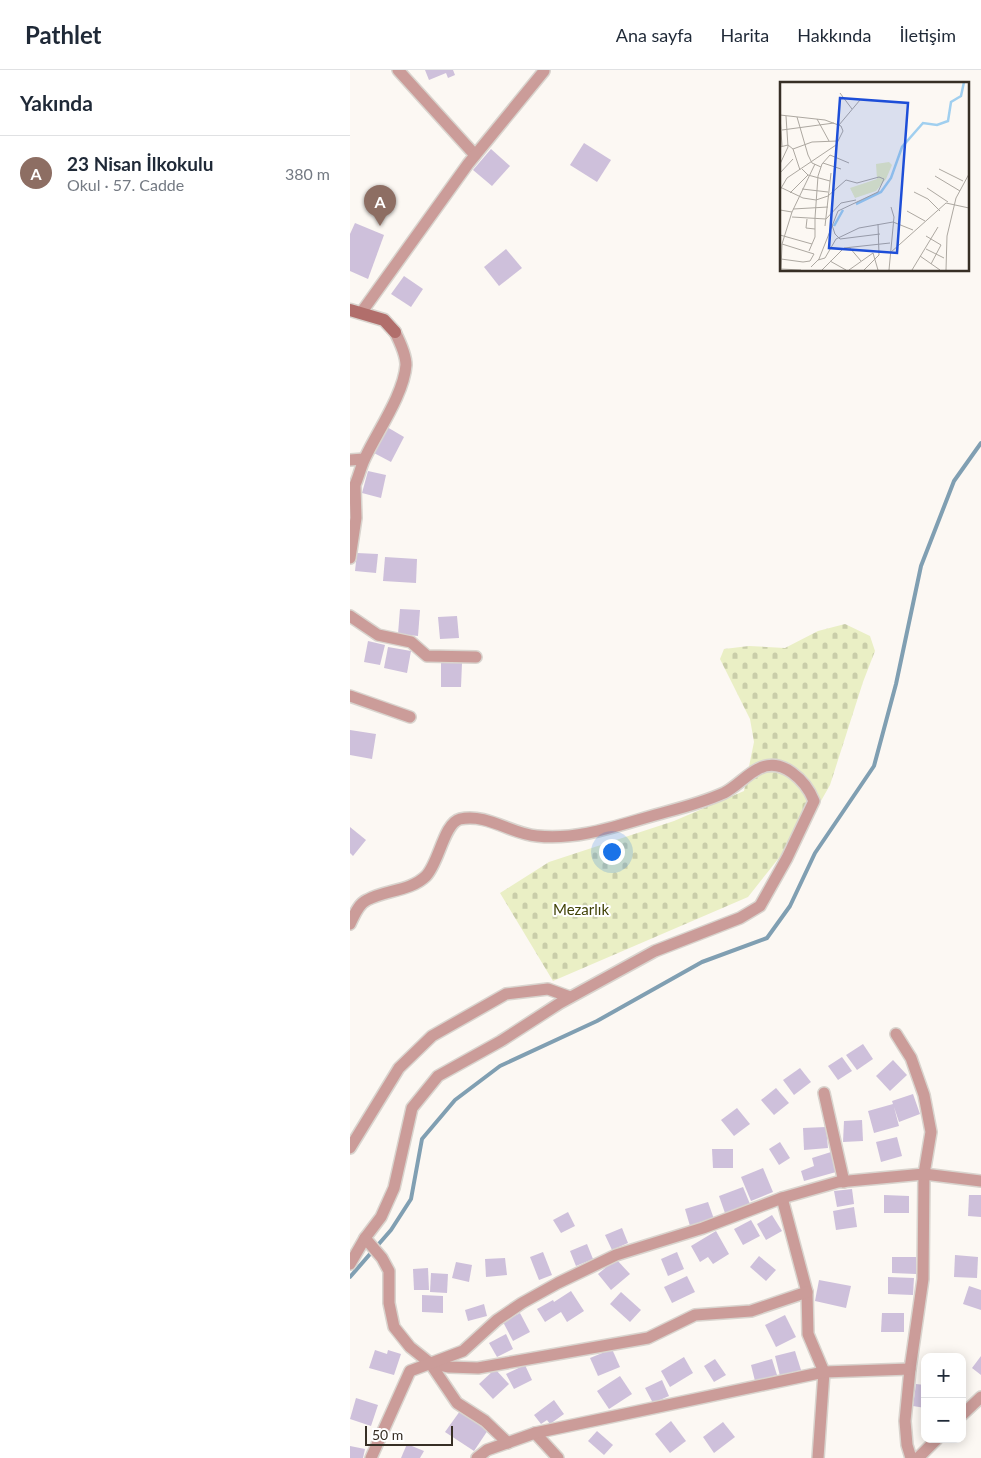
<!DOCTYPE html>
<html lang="tr">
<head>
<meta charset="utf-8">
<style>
  body { margin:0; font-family:Lato,sans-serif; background:#f6f6f7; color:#1f2937 }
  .controls { position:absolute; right:15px; bottom:15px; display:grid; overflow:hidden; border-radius:10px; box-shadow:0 2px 12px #0003 }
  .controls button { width:45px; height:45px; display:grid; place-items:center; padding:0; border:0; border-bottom:1px solid #e0e1e3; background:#fff; color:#1f2937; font:25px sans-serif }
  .scale { position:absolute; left:15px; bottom:12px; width:88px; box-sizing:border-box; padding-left:5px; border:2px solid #372f25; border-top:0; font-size:14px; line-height:18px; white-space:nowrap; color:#372f25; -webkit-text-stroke:4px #fff; paint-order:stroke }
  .you { position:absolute; left:261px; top:781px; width:18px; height:18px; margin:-12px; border:4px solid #fff; border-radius:50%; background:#1a73e8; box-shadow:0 0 0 8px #1a73e833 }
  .badge { display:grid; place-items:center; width:32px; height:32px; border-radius:50%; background:#713db4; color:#fff; font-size:16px; font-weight:700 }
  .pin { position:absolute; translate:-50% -41px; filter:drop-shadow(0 1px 2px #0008) }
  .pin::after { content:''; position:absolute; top:26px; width:18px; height:15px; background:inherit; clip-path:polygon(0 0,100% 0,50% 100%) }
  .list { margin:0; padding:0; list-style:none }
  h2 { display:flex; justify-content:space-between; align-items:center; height:65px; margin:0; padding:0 20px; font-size:21px }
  h2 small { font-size:16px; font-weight:400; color:#747a83 }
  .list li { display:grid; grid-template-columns:32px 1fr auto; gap:15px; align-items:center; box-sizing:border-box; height:75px; padding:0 20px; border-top:1px solid #e0e1e3 }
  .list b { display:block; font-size:19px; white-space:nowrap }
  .list p { margin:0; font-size:16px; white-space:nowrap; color:#747a83 }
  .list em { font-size:16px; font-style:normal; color:#747a83 }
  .map { position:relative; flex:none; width:631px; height:1388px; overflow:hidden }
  header { display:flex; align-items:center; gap:30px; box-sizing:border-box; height:70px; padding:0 25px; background:#fff; border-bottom:1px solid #e0e1e3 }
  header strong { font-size:24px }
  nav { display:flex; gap:28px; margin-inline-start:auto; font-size:18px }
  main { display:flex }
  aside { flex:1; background:#fff }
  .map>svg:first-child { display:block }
</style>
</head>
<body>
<header>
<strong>Pathlet</strong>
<nav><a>Ana sayfa</a><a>Harita</a><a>Hakkında</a><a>İletişim</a></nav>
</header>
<main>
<aside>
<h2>Yakında<small></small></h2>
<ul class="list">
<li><span class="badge" style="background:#8d6e63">A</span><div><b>23 Nisan İlkokulu</b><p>Okul · 57. Cadde</p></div><em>380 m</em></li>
</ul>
</aside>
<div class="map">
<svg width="631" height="1388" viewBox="0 0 631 1388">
  <defs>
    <pattern id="cemetery-stones" width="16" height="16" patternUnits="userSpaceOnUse" patternTransform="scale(1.25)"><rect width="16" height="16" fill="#eaefc5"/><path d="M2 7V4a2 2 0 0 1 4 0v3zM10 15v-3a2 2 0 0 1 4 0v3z" fill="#c9cda9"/></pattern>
  </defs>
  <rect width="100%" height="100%" fill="#fcf8f3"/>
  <polygon fill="url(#cemetery-stones)" points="495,554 520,566 525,581 513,612 480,715 463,745 398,827 203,911 150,823 199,792 324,751 394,721 404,672 400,649 370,589 374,579 399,576 435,578 468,561"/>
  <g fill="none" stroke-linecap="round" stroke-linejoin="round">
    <polyline stroke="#809fb2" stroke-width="4" points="0,1207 41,1160 61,1129 72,1069 105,1030 150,996 247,951 352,892 417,868 440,836 465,783 524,696 546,614 571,496 604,411 631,373"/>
  </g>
  <g fill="#cec0db">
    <polygon points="75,0 103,0 105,5 98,8 96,3 79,10"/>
    <polygon points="234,73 261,90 247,112 220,95"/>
    <polygon points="141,79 160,96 142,116 123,100"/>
    <polygon points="5,153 34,165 18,209 0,201 0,164"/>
    <polygon points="156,179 172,198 149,216 134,197"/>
    <polygon points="54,206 73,219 61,237 41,224"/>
    <polygon points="37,357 54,367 41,392 24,383"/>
    <polygon points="18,401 36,405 31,428 12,423"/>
    <polygon points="7,483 28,484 26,503 5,501"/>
    <polygon points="35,487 67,489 66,513 33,511"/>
    <polygon points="50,539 70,540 68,566 48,564"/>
    <polygon points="107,546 109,568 90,569 88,547"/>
    <polygon points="18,571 35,575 30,595 14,592"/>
    <polygon points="38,577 61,581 57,603 34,598"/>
    <polygon points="91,593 112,593 111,617 91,617"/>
    <polygon points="0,660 26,664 22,689 0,685"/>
    <polygon points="0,757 16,770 3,786 0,783"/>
    <polygon points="513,974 523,989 507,1000 496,985"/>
    <polygon points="492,987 502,1001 488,1010 478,996"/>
    <polygon points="543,990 557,1005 540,1021 526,1006"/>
    <polygon points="450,998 461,1012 444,1025 433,1010"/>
    <polygon points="426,1018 439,1033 424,1045 411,1030"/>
    <polygon points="563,1024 570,1044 549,1052 544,1037 549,1056 524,1063 518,1041 543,1034 542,1031"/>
    <polygon points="387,1038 400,1054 384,1066 371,1050"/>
    <polygon points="512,1050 513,1071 493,1072 494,1051"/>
    <polygon points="476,1057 478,1078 454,1080 453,1058"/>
    <polygon points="547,1067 552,1086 531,1092 526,1072"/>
    <polygon points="430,1072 440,1088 429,1095 419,1079"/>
    <polygon points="362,1079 383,1079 383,1098 363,1098"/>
    <polygon points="481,1082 486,1102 454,1111 451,1101 464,1096 462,1088"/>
    <polygon points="413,1098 423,1122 401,1131 391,1107"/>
    <polygon points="393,1117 400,1134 375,1143 369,1126"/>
    <polygon points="502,1119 504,1134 487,1137 484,1121"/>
    <polygon points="534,1125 559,1126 559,1143 534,1143"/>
    <polygon points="619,1125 631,1125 631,1147 618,1146"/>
    <polygon points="358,1132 364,1149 340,1156 335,1139"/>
    <polygon points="504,1137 507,1157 486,1160 483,1141"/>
    <polygon points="218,1142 225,1156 211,1163 203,1150"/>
    <polygon points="422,1145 432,1161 416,1170 407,1154"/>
    <polygon points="401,1150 410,1166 393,1175 384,1159"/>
    <polygon points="272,1158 278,1173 262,1180 255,1165"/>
    <polygon points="366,1161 379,1184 363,1194 358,1187 350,1192 341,1176"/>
    <polygon points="237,1174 243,1189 226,1196 220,1181"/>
    <polygon points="193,1182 202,1205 189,1210 180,1187"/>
    <polygon points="327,1182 334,1199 318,1206 311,1189"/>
    <polygon points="605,1185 628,1187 627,1208 604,1207"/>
    <polygon points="409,1186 426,1200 416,1211 400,1197"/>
    <polygon points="542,1187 566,1187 566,1204 542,1203"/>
    <polygon points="155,1188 157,1205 136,1207 135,1189"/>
    <polygon points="266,1189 280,1204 261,1220 248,1204"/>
    <polygon points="106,1192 122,1195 119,1212 102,1208"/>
    <polygon points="78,1198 79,1220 64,1220 63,1199"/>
    <polygon points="81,1203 98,1204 97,1223 80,1222"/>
    <polygon points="337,1206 345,1222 322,1233 314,1217"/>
    <polygon points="538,1207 564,1208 563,1225 538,1224"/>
    <polygon points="469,1210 501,1216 496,1238 465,1231"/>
    <polygon points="619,1216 631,1220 631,1240 613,1234"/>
    <polygon points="221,1221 234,1241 217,1252 211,1242 195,1252 187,1239 203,1230 204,1232"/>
    <polygon points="271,1222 291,1240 280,1252 260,1234"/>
    <polygon points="72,1225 93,1226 93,1243 72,1242"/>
    <polygon points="134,1234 137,1246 118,1251 115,1240"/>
    <polygon points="170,1243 180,1262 163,1271 153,1252"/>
    <polygon points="532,1243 554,1243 554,1262 531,1262"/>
    <polygon points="435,1245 446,1267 426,1277 415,1255"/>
    <polygon points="156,1264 163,1279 147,1287 139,1273"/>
    <polygon points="262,1279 270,1297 248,1306 240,1288"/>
    <polygon points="25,1280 37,1284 38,1280 51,1284 44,1305 19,1298"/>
    <polygon points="445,1281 451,1300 430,1306 425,1286"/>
    <polygon points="631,1286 631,1305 622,1298"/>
    <polygon points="334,1287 343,1303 320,1317 311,1301"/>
    <polygon points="365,1289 376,1305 364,1312 354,1296"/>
    <polygon points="422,1289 427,1305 405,1311 401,1295"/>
    <polygon points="175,1295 182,1310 164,1319 156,1304"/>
    <polygon points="145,1299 159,1314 143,1329 129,1314"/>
    <polygon points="270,1306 282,1324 259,1339 247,1321"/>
    <polygon points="312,1310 319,1326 303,1333 295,1318"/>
    <polygon points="566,1314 575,1315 575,1338 563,1336"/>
    <polygon points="6,1328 28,1335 21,1356 0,1349"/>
    <polygon points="204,1330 214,1344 200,1354 197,1350 191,1354 184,1345"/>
    <polygon points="110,1341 138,1360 124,1381 95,1362"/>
    <polygon points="321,1351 336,1371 320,1383 305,1364"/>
    <polygon points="373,1352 385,1367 364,1383 353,1367"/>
    <polygon points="247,1361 263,1375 254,1385 238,1371"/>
    <polygon points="57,1374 74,1381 70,1388 51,1388"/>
    <polygon points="0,1376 15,1379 13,1388 0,1388"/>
  </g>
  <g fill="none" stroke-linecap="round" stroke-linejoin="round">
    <g stroke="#d9d4ce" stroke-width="14">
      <g id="street">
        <polyline points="48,0 125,85"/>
        <polyline points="11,243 118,94 194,1"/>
        <polyline points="0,390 14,389"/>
        <path d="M0 424C8 413 9 400 15 388 27 362 54 324 56 295 56 285 50 272 45 262"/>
        <polyline points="0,488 6,448 5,417"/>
        <polyline points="0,546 28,565 61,572 77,586 126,587"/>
        <polyline points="0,626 60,647"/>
        <path d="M0 854C4 846 8 834 17 830 35 820 61 821 76 806 89 793 94 753 110 749 137 743 161 764 187 766 231 771 274 753 316 742 335 737 356 731 374 723 386 717 396 705 408 699 432 686 456 711 464 731L437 788 410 836 390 848 305 881 210 933 151 971 88 1006 62 1038 44 1118 31 1147 15 1168 0 1194"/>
        <polyline points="546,964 561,988 574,1025 581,1062 574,1104 573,1209 560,1299 555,1351 557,1375 561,1388"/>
        <polyline points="474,1023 494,1112"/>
        <polyline points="0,1078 49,998 82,966 156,924 198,919 220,927"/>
        <polyline points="432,1128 457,1222 458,1264 474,1302 468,1388"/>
        <polyline points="15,1168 32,1188 39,1201 39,1233 44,1257 60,1277 80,1293 99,1297 128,1298 298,1268 345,1245 401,1241 457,1222"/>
        <polyline points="80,1293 107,1333 135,1351 158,1373"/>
        <polyline points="612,1345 631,1327"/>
        <polyline points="185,1363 208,1388"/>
        <polyline points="21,1388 60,1301 113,1281 147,1250 172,1233 208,1213 266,1185 353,1158 432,1128 488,1112 574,1104 631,1111"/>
        <polyline points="127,1388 137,1380 185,1363 474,1302 560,1299"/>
        <polyline points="568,1388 587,1369"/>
      </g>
    </g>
    <g stroke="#d9d4ce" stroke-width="15">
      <polyline id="secondary" points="0,240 34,250 45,262"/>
    </g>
    <use href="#street" stroke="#cb9c99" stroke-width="11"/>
    <use href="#secondary" stroke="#b16e6b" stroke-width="12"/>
  </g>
  <g text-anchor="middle" stroke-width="4" stroke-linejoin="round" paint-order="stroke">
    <g font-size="15" fill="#414307" stroke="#fff">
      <text x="231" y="845">Mezarlık</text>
    </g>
  </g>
  <g transform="translate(430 12)">
    <rect width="189" height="189" fill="#fcf8f3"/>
    <path d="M109 80 112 83 106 97 96 109 75 116 70 106 97 97 96 82Z" fill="#eaefc5"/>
    <path fill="none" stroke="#a0cfef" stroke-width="2.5" d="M76 122 101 110 111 96 122 65 143 41 157 43 168 39 171 20 181 14 184 0M54 144 63 128"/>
    <path fill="none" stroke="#ada8a1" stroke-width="1" d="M60 11 72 27M0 33 45 38 61 44 63 49 56 63 7 96 0 108M0 34 2 64M17 35 28 73 32 81 41 85M37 37 49 59M59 43 80 18M2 48 54 41M0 65 8 63 13 67 20 88M13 67 32 60 58 59M43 81 61 87M0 82 8 65 6 34M22 87 28 93 50 99M159 87 183 99M0 91 13 77M155 94 180 109M0 105 23 116 36 118 48 114 66 98 77 101 99 95 104 97 98 110 58 129 39 177 31 185M147 106 168 120M22 107 48 110M134 110 148 117 160 129M10 111 28 93M13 127 48 125M0 128 12 130 2 162 1 188M127 129 145 139M12 130 35 82M12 135 46 137 61 121 76 118M35 136 38 94 42 82 50 73 69 81M27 137 26 146 35 147M52 143 55 152 60 157 100 152M45 144 51 91M0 153 32 162M146 154 161 163M69 165 81 179M146 167 164 176M29 169 35 155V136M110 171 166 121 189 126M140 174 160 188M1 177 23 180 30 179 34 172 2 162M38 178 45 176 56 157 79 146 113 140 133 148M50 179 66 188M151 182 161 163M1 187 21 188M42 188 64 166 110 161M69 188 93 171 98 188M84 188 99 173 98 142M109 188 114 135 111 125M132 188 158 145M166 188 167 154 176 116 189 92"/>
    <path fill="#1d4ed8" fill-opacity="0.15" stroke="#1d4ed8" stroke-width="2.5" d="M60 16 128 21 117 171 49 166Z"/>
    <rect width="189" height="189" fill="none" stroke="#372f25" stroke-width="2.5"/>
  </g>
</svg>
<div class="controls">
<button>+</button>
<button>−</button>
</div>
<div class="scale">50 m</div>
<div class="you"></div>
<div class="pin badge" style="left:30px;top:156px;background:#8d6e63">A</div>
</div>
</main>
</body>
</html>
